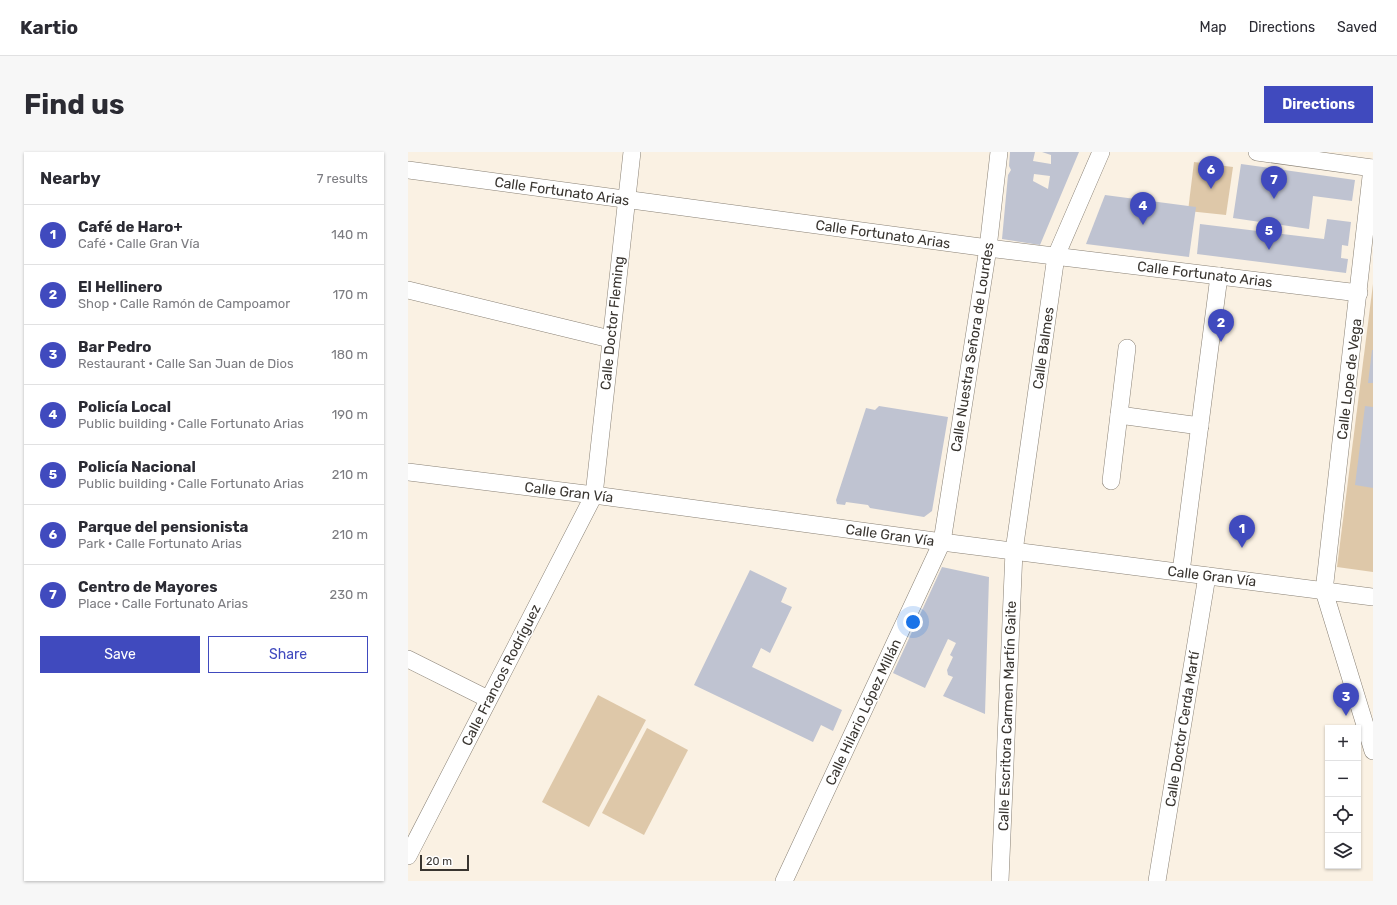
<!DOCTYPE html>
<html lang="en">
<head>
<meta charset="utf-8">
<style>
  body { margin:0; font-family:Rubik,sans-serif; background:#f7f7f7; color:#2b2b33 }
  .controls { position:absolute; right:12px; bottom:12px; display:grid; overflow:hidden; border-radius:0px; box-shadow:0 1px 3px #0004 }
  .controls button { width:36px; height:36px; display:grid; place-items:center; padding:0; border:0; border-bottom:1px solid #e1e1e2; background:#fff; color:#2b2b33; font:20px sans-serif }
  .scale { position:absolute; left:12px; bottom:10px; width:49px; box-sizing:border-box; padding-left:4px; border:2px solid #393530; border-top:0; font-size:11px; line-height:14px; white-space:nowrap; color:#393530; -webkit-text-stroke:3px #fff; paint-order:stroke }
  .you { position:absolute; left:505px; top:470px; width:14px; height:14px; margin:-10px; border:3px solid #fff; border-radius:50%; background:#1a73e8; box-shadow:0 0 0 6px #1a73e833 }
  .badge { display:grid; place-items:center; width:26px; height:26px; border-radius:50%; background:#404abe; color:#fff; font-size:13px; font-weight:700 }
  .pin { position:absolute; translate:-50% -33px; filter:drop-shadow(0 1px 2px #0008) }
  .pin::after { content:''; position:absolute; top:21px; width:14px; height:12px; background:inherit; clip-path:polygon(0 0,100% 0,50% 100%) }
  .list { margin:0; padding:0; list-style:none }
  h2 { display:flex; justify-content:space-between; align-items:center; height:52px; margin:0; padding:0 16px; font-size:17px }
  h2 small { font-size:13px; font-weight:400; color:#7c7c81 }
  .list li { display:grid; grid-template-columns:26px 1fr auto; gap:12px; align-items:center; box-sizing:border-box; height:60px; padding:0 16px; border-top:1px solid #e1e1e2 }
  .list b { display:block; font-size:15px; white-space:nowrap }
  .list p { margin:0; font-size:13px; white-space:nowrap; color:#7c7c81 }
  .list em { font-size:13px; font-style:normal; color:#7c7c81 }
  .actions { display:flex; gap:8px; padding:12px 16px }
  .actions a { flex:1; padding:9px 0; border:1px solid #404abe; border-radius:0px; text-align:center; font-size:14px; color:#404abe }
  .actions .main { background:#404abe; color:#fff }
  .icon { flex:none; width:22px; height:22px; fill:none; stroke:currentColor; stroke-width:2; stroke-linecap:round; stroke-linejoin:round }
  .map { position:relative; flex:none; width:965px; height:729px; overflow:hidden; border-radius:0px }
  header { display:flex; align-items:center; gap:24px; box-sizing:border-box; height:56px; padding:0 20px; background:#fff; border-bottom:1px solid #e1e1e2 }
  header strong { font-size:19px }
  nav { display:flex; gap:22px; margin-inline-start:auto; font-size:14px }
  .intro { display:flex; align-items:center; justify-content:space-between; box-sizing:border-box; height:96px; padding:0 24px }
  h1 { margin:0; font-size:28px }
  .button { padding:10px 18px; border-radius:0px; background:#404abe; color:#fff; font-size:14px; font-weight:700 }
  main { display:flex; gap:24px; padding:0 24px }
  aside { flex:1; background:#fff; border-radius:0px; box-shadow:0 1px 3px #0004 }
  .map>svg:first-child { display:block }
</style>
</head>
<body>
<header>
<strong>Kartio</strong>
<nav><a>Map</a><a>Directions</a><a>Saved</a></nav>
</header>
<div class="intro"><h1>Find us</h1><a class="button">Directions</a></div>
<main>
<aside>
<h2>Nearby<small>7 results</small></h2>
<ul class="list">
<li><span class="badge">1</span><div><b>Café de Haro+</b><p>Café · Calle Gran Vía</p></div><em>140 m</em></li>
<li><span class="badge">2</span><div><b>El Hellinero</b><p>Shop · Calle Ramón de Campoamor</p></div><em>170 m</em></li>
<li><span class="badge">3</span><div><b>Bar Pedro</b><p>Restaurant · Calle San Juan de Dios</p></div><em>180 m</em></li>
<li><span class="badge">4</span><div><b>Policía Local</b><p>Public building · Calle Fortunato Arias</p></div><em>190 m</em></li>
<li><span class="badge">5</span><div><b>Policía Nacional</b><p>Public building · Calle Fortunato Arias</p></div><em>210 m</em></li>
<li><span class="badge">6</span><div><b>Parque del pensionista</b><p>Park · Calle Fortunato Arias</p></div><em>210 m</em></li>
<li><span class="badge">7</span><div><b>Centro de Mayores</b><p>Place · Calle Fortunato Arias</p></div><em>230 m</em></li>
</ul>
<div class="actions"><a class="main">Save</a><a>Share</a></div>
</aside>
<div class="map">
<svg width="965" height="729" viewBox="0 0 965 729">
  <rect width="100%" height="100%" fill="#faf1e3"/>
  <g fill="#dec8a9">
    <polygon points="786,10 825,15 818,63 780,59"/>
    <polygon points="965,132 965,420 929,415"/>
    <polygon points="190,543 238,568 181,675 134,650"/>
    <polygon points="239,576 280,598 236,683 194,661"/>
  </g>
  <g fill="#bfc3d1" fill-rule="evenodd">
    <path d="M602 0H627L625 9 643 12V3L634 0H671L632 93 594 87 600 23 603 18 601 14ZM626 22 642 24 640 37 625 29Z"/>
    <polygon points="833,12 947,28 944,49 905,44 901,77 825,66"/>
    <polygon points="697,43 788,55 781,105 678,92"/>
    <polygon points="919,67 943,70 940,94 934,93 933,106 940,107 938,121 789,102 792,72 916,87"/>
    <polygon points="964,198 965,198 965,231 960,231"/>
    <polygon points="471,254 540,265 524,359 516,365 462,356 460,353 438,350 437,353 429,352 428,348 458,256 467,258"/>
    <polygon points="957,254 965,255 965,336 947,333"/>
    <polygon points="534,415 581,425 577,562 535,544 545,525 540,523 539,518 545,505 542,503 548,491 540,487 517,536 485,521"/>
    <polygon points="342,418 379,436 373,450 384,455 362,501 353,496 344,515 434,558 425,579 413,573 405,590 286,533"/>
  </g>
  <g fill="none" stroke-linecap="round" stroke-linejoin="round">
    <g stroke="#898175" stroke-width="18">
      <g id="minor">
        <polyline points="849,0 965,16"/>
        <polyline points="964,16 916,439 965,599"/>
        <polyline points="0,18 580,96 951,141"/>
        <polyline points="0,138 202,187"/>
        <polyline points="711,263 792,274"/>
        <polyline points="0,320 186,343 534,390 965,445"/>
        <polyline points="703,329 719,196"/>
        <polyline points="773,420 811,124"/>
        <polyline points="0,507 80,547"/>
        <polyline points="0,704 186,343 224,0"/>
        <polyline points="376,729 534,390 580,96 591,0"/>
        <polyline points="592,729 606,399 648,104 693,0"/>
        <polyline points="749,729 799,424"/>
      </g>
    </g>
    <use href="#minor" stroke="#fff" stroke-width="17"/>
  </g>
  <g text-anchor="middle" stroke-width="3" stroke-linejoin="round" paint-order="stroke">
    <g font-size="14" fill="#393530" stroke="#fff">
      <text transform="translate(154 39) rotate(8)" y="5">Calle Fortunato Arias</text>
      <text transform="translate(475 82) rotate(8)" y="5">Calle Fortunato Arias</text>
      <text transform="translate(797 122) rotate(7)" y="5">Calle Fortunato Arias</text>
      <text transform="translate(204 171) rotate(-84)" y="5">Calle Doctor Fleming</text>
      <text transform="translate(564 195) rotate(-81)" y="5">Calle Nuestra Señora de Lourdes</text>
      <text transform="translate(635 196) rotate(-82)" y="5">Calle Balmes</text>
      <text transform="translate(941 227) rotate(-83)" y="5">Calle Lope de Vega</text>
      <text transform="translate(161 340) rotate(7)" y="5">Calle Gran Vía</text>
      <text transform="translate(482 383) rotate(8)" y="5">Calle Gran Vía</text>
      <text transform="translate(804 424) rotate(7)" y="5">Calle Gran Vía</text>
      <text transform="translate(93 523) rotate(-63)" y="5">Calle Francos Rodríguez</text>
      <text transform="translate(455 560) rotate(-65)" y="5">Calle Hilario López Millán</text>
      <text transform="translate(599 564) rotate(-88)" y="5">Calle Escritora Carmen Martín Gaite</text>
      <text transform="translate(774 577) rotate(-81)" y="5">Calle Doctor Cerda Martí</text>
    </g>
  </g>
</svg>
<div class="controls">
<button>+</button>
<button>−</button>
<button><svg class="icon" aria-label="locate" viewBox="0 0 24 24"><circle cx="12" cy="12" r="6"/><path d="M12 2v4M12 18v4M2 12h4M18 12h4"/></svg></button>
<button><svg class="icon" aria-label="layers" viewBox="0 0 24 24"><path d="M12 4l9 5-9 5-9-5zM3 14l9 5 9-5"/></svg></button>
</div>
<div class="scale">20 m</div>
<div class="you"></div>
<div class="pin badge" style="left:834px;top:396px">1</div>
<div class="pin badge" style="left:813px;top:190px">2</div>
<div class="pin badge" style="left:938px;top:564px">3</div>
<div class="pin badge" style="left:735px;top:73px">4</div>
<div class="pin badge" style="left:861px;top:98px">5</div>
<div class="pin badge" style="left:803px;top:37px">6</div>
<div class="pin badge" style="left:866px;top:47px">7</div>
</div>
</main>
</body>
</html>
